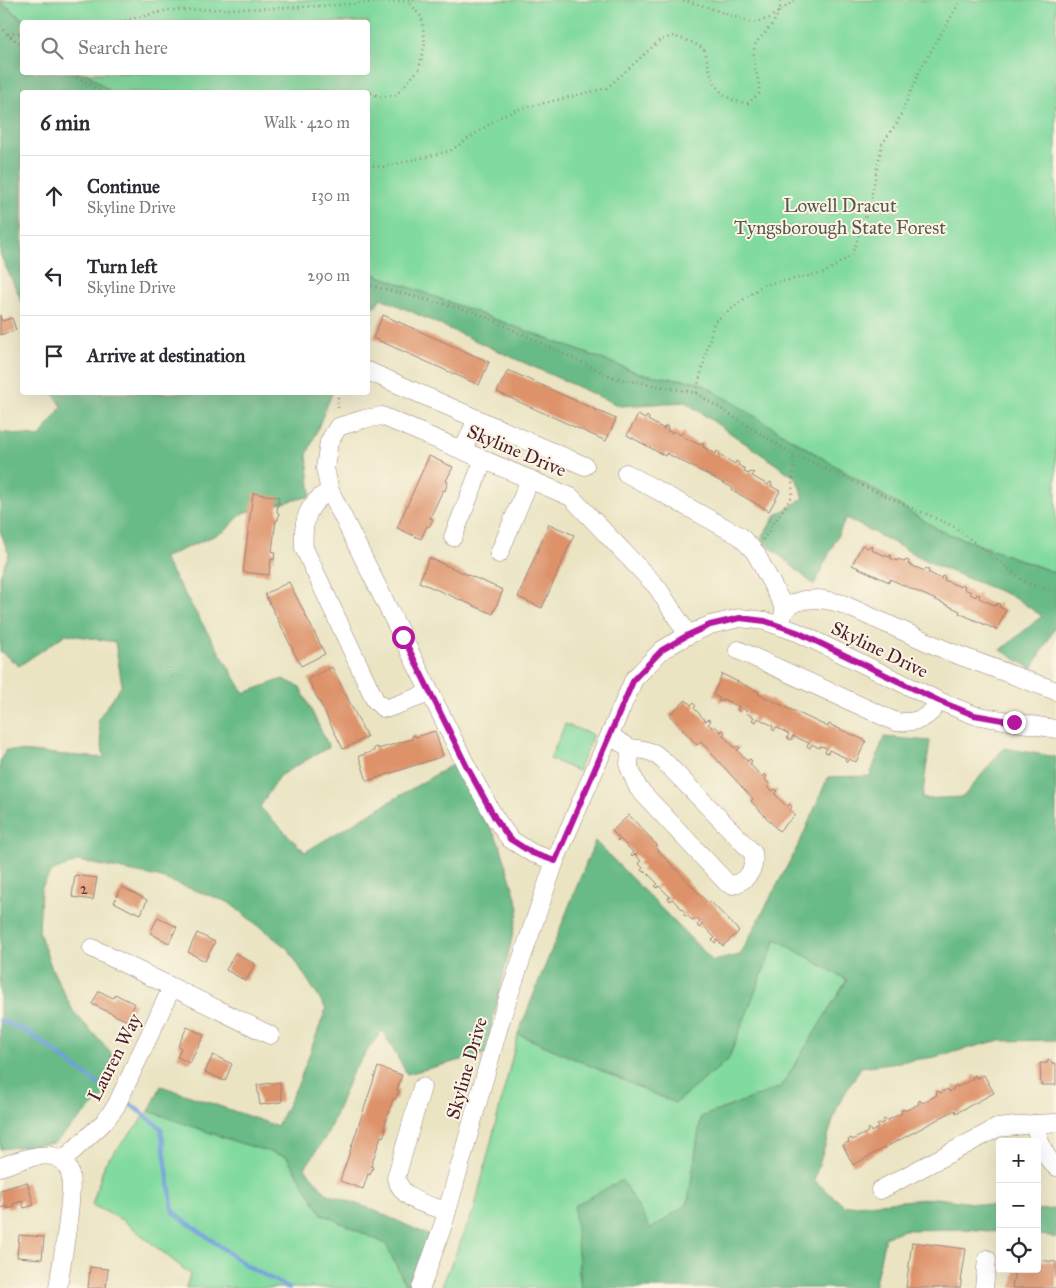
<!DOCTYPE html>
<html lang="en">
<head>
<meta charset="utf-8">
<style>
  body { margin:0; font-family:"IM FELL Great Primer",serif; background:#f7f7f7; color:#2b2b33 }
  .controls { position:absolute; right:15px; bottom:15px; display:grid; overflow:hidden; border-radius:5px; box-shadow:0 5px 20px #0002 }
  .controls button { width:45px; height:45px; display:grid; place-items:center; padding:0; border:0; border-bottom:1px solid #e1e1e2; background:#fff; color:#2b2b33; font:25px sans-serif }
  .stop { position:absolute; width:15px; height:15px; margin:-11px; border:4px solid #b5179e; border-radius:50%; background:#fff }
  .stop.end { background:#b5179e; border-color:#fff; box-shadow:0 1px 5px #0008 }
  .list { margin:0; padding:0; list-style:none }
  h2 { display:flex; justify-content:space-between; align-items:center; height:65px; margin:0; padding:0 20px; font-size:21px }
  h2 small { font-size:16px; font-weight:400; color:#7c7c81 }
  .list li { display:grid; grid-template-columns:32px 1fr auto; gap:15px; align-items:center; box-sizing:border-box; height:80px; padding:0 20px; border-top:1px solid #e1e1e2 }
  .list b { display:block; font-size:19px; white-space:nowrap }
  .list p { margin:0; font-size:16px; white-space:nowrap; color:#7c7c81 }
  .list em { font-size:16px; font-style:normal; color:#7c7c81 }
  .icon { flex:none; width:28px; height:28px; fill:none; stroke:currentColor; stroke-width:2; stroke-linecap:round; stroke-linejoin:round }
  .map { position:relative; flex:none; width:1056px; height:1288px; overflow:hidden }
  .search { position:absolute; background:#fff; box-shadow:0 5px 20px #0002; left:20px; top:20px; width:350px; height:55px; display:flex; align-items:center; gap:12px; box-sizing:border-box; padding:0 18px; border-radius:5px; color:#7c7c81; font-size:19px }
  .panel { position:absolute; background:#fff; box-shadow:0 5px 20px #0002; left:20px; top:90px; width:350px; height:305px; border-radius:5px }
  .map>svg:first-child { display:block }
</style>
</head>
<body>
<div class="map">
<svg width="1056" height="1288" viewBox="0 0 1056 1288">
  <rect width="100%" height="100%" fill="#fcf5e5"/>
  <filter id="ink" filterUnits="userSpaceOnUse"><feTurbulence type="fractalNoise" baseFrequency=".02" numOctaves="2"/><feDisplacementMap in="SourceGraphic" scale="10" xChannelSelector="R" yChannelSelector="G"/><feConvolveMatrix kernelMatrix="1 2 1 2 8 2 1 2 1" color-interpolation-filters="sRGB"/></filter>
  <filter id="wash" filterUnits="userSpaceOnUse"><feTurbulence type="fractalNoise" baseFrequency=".0096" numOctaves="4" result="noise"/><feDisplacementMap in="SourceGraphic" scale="20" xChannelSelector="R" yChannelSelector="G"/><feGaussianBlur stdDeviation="1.12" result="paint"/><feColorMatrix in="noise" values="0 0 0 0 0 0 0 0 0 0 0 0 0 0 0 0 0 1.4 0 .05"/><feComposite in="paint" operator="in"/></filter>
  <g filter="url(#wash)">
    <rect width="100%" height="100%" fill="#eae4c3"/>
    <g fill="#81da9f" stroke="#667c65">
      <polygon points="0,0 1056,0 1056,573 941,531 699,382 642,374 368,272 368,92 111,92 87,73 368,72 368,22 26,22"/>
      <polygon points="565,724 593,735 578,771 550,759"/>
      <polygon points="776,939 847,980 781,1087 701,1117 688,1203 651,1230 578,1266 581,1288 441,1288 474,1210 518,1034 675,1103 728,1060"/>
      <polygon points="149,1111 287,1157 322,1214 386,1244 407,1288 186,1288 190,1274 124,1221 92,1205 105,1163"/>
    </g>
    <g fill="#68ba86" stroke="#596c58">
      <polygon points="0,2 26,22 22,22 22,72 87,73 111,92 22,92 22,302 0,254"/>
      <polygon points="368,272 642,374 699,382 941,531 1056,573 1056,626 1032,669 1001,650 1042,616 1014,597 937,566 846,518 814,585 761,539 776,515 804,498 796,478 685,402 620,406 381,298 368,316"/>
      <polygon points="53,393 332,393 307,455 311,496 243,513 225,531 163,558 244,693 283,679 300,687 329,747 279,776 260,807 305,852 455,763 500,845 519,908 485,1054 407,1074 382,1030 353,1071 327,1135 305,1168 326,1193 371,1209 433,1237 413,1288 407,1288 386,1244 322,1214 287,1157 233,1141 149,1111 161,1086 277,1126 299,1082 326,1009 288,949 228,902 158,877 79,861 51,872 41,889 39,932 52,969 73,1011 112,1054 105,1095 54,1143 0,1149 0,762 6,750 104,758 98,719 122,685 115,642 66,634 19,666 0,651 0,575 9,554 0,531 0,432 40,437 62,406"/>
      <polygon points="884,737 930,741 922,799 963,797 1004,748 1056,757 1056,1040 996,1041 935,1057 861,1067 838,1105 814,1180 844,1206 937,1198 1000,1207 1000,1232 968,1229 903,1230 885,1237 874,1288 581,1288 574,1206 622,1180 651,1229 688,1203 701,1117 781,1087 847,980 776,939 728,1060 675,1103 518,1034 595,841 713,961 740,955 801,840 828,777 870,776"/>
      <polygon points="1056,1209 1056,1239 1050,1236 1037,1235 1037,1210"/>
    </g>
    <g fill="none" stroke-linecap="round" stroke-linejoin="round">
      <g stroke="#70a0da" stroke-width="4.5">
        <polyline points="0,1020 28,1032 102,1087"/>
        <polyline points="129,1103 161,1128 173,1212 247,1266 289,1288"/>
      </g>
    </g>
    <g id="blocks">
      <g fill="#dd9269">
        <polygon points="0,315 2,321 12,318 16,330 0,335"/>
        <polygon points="383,315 489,362 479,385 373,338"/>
        <polygon points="508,370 616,419 606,441 497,392"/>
        <polygon points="638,415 645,419 647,416 649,418 648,420 664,429 665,426 668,427 667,430 672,433 674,431 681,435 683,432 685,434 684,437 700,445 702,442 704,443 703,447 716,454 717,451 720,453 719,455 735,464 736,461 739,463 738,465 745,469 744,472 749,474 750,472 754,473 752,476 768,485 770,482 772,483 771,486 780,491 769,511 732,490 733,488 666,453 665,456 627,435"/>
        <polygon points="429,456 453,467 446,481 448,482 445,491 443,490 430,518 433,519 429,527 427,526 421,539 397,528"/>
        <polygon points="253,493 279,497 277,512 279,513 278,520 276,520 272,551 275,552 274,560 271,559 269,575 243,572"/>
        <polygon points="549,524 574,535 542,608 518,597"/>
        <polygon points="862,545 868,548 870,546 872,547 871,550 889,557 890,555 892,556 890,558 897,561 898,559 905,562 906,560 909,561 908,564 925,571 926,568 929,570 928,572 941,579 942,576 945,577 944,580 961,587 962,585 965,586 964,589 971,592 970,594 976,597 977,594 980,595 979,598 996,606 997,603 1000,604 999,607 1006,610 997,630 959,613 960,611 890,579 889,582 852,565"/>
        <polygon points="429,558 503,590 493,614 419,582"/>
        <polygon points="289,582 325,654 301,666 265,594"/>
        <polygon points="332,667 367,737 343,749 308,679"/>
        <polygon points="722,674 759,692 758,694 828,727 829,724 866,741 856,762 849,759 847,762 845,760 846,758 829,750 828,753 825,752 827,748 820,746 819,748 812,744 810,748 807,746 809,743 793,736 791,740 787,738 789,734 776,727 774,731 772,729 773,726 758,718 756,722 752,720 754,717 746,713 747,711 742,708 740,712 737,710 739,707 723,699 721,702 718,701 720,698 713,695"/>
        <polygon points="686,700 691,705 693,703 696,706 694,708 706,721 708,719 711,721 708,724 713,728 715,726 721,732 723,730 725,733 723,735 735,748 738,746 740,748 737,750 747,761 750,759 752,761 750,764 762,777 765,774 767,777 765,779 770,785 768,787 773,791 775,789 778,791 775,794 787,807 790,804 792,807 790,809 795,815 779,831 751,801 753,799 701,742 697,745 669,715"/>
        <polygon points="435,731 443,756 367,781 359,756 374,751 374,748 378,747 378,749 412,739 412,736 415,735 416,737"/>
        <polygon points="629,815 657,845 655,847 708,903 710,901 739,931 723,946 717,940 715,943 712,940 715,938 702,924 699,928 697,925 700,922 696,918 693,921 687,915 685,916 683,914 685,912 672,899 670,901 668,898 670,897 659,886 657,888 655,886 658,884 645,871 643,872 641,870 643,868 638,863 641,861 635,854 632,857 631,854 633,852 620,839 618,841 617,840 619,838 612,831"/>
        <polygon points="75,875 97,878 93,900 72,897"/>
        <polygon points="122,887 147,900 141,914 134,911 133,912 114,902"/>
        <polygon points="158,917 177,927 169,943 150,933"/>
        <polygon points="197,933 215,942 205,961 188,952"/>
        <polygon points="235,953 255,964 246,981 226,970"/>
        <polygon points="99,991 113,998 115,994 135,1004 127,1021 92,1004"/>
        <polygon points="187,1027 204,1035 190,1063 177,1057 181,1048 178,1046"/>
        <polygon points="213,1055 232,1064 225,1081 205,1072"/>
        <polygon points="1048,1060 1051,1060 1051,1063 1056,1063 1056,1085 1041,1085 1040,1063 1048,1063"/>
        <polygon points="378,1067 402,1075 397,1090 399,1091 396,1099 393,1099 384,1128 386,1129 383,1137 381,1136 371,1166 373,1167 370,1175 368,1174 363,1189 340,1181"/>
        <polygon points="975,1075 976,1078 984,1075 994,1093 956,1113 955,1110 853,1165 843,1145 849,1142 848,1140 851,1138 852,1140 868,1132 867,1130 869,1128 871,1132 878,1128 877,1125 884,1122 883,1120 885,1119 886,1121 902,1113 901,1110 904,1109 905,1111 919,1104 918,1102 920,1100 922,1103 937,1095 936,1092 939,1091 940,1093 948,1089 949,1092 954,1089 953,1087 956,1085 957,1087 973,1079 972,1077"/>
        <polygon points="280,1082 282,1102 260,1105 257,1085"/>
        <polygon points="27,1182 34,1205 24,1208 22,1201 13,1204 14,1207 8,1209 7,1206 0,1208 0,1190"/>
        <polygon points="19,1235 44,1237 42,1259 17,1257"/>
        <polygon points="912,1242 966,1249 960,1288 906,1288"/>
        <polygon points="1037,1260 1056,1262 1056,1288 1012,1288 1015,1269 1037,1269"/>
        <polygon points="90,1267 108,1269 106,1288 88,1288"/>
      </g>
    </g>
  </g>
  <g filter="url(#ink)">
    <use href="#blocks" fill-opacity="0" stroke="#9a8277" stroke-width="1"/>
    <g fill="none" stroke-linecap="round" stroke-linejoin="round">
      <g stroke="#9a8277" stroke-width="19">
        <g id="minor">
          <polyline points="368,371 477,419 463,450"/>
          <polyline points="477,419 585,466"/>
          <polyline points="626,473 740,536 755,552 785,609"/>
          <polyline points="330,491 467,767 495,818 510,839 532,853 555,861"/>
          <polyline points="453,537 484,459"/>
          <polyline points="499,554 530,479"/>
          <polyline points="780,626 785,609 792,604 803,600 819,599 840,603 950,652 1056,691"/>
          <path d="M738 650 896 722C917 723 929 719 939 701"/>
          <path d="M430 693 388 708H383L375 700 304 548C302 522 307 503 330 491L325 468 329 442 338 427 364 419 382 416 571 497 657 587 688 635"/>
          <path d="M610 736 630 748 644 750 654 753 664 761 753 853C756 868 748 880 733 885L727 883 638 788 629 767 630 748"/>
          <polyline points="92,948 270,1035"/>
          <path d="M422 1087 396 1178C403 1201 427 1205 447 1211"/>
          <path d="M1056 1123 1034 1124C1039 1139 1043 1156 1056 1167"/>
          <polyline points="62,1161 104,1122 116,1106 172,987"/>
          <path d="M0 1167C15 1162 36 1153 52 1156 59 1157 66 1164 69 1170 76 1189 61 1264 58 1288"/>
          <polyline points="880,1190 997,1128 1034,1124"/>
          <polyline points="421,1288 444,1222 501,1019 555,861 634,679 662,650 688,635 710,625 740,618 765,621 797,632 939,701 974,715 1056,729"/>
          <polyline points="984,1288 987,1259"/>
        </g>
      </g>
      <g stroke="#9a8277" stroke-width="2.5" stroke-dasharray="1 4" stroke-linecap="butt">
        <polyline points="683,0 705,6 723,13 753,23 770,18 795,0"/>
        <polyline points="120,22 168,10 285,8 415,0"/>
        <polyline points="0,26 7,34 22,45"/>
        <polyline points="8,34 22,33"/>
        <polyline points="68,72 91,85 101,92"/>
        <polyline points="346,92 372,93 380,97 396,95 419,69 425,44 422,18 408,1"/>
        <path d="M368 165 383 167 450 151 500 117 515 110 607 88 660 40 674 36 694 43 704 49C712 77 714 100 748 103L759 94C761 77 749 61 756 43 758 40 761 37 764 34 773 24 780 15 781 0"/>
        <polyline points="368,287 368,285 475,312 615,378 696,393 794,455 953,526 1025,582 1056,593"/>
        <polyline points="338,392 338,411"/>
        <polyline points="696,393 714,322 763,285 824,273 852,255 870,203 882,144 897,123 921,68 961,0"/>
        <polyline points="763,540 792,496 794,455"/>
      </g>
      <use href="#minor" stroke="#fff" stroke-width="18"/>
    </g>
  </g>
  <g fill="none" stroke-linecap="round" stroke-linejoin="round" filter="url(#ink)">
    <polyline stroke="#b5179e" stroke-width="6" points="403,637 467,767 495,818 510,839 532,853 555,861 634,679 662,650 688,635 710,625 740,618 765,621 797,632 939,701 974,715 1014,722"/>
  </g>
  <g text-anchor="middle" stroke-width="4" stroke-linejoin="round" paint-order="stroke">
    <g font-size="16" fill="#6f3c3a">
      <text x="84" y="894">2</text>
    </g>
    <g font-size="19" fill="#5a574e" stroke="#fcf5e5">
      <text x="840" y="212">Lowell Dracut<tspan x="840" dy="22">Tyngsborough State Forest</tspan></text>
    </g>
    <g font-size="19" fill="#4a1f2b" stroke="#fcf5e5">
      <text transform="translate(517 450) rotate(23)" y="7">Skyline Drive</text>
      <text transform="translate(880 649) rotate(26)" y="7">Skyline Drive</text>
      <text transform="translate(114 1057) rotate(-63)" y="7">Lauren Way</text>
      <text transform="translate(466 1068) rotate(-74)" y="7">Skyline Drive</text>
    </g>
  </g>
</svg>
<div class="controls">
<button>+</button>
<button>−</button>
<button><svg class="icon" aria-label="locate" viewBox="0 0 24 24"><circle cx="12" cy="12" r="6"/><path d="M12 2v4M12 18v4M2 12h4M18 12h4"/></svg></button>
</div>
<div class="stop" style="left:403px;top:637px"></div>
<div class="stop end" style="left:1014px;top:722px"></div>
<div class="search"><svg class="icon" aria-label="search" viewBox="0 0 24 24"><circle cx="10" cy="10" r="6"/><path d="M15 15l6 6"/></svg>Search here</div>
<section class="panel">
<h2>6 min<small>Walk · 420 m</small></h2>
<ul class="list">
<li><svg class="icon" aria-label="ahead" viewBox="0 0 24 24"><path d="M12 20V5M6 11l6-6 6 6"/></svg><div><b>Continue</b><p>Skyline Drive</p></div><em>130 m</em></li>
<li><svg class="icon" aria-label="left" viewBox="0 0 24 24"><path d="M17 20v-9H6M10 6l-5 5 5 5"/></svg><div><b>Turn left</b><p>Skyline Drive</p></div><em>290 m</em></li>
<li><svg class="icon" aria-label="arrive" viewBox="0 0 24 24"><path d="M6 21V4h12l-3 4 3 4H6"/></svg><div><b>Arrive at destination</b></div></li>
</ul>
</section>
</div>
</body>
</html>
